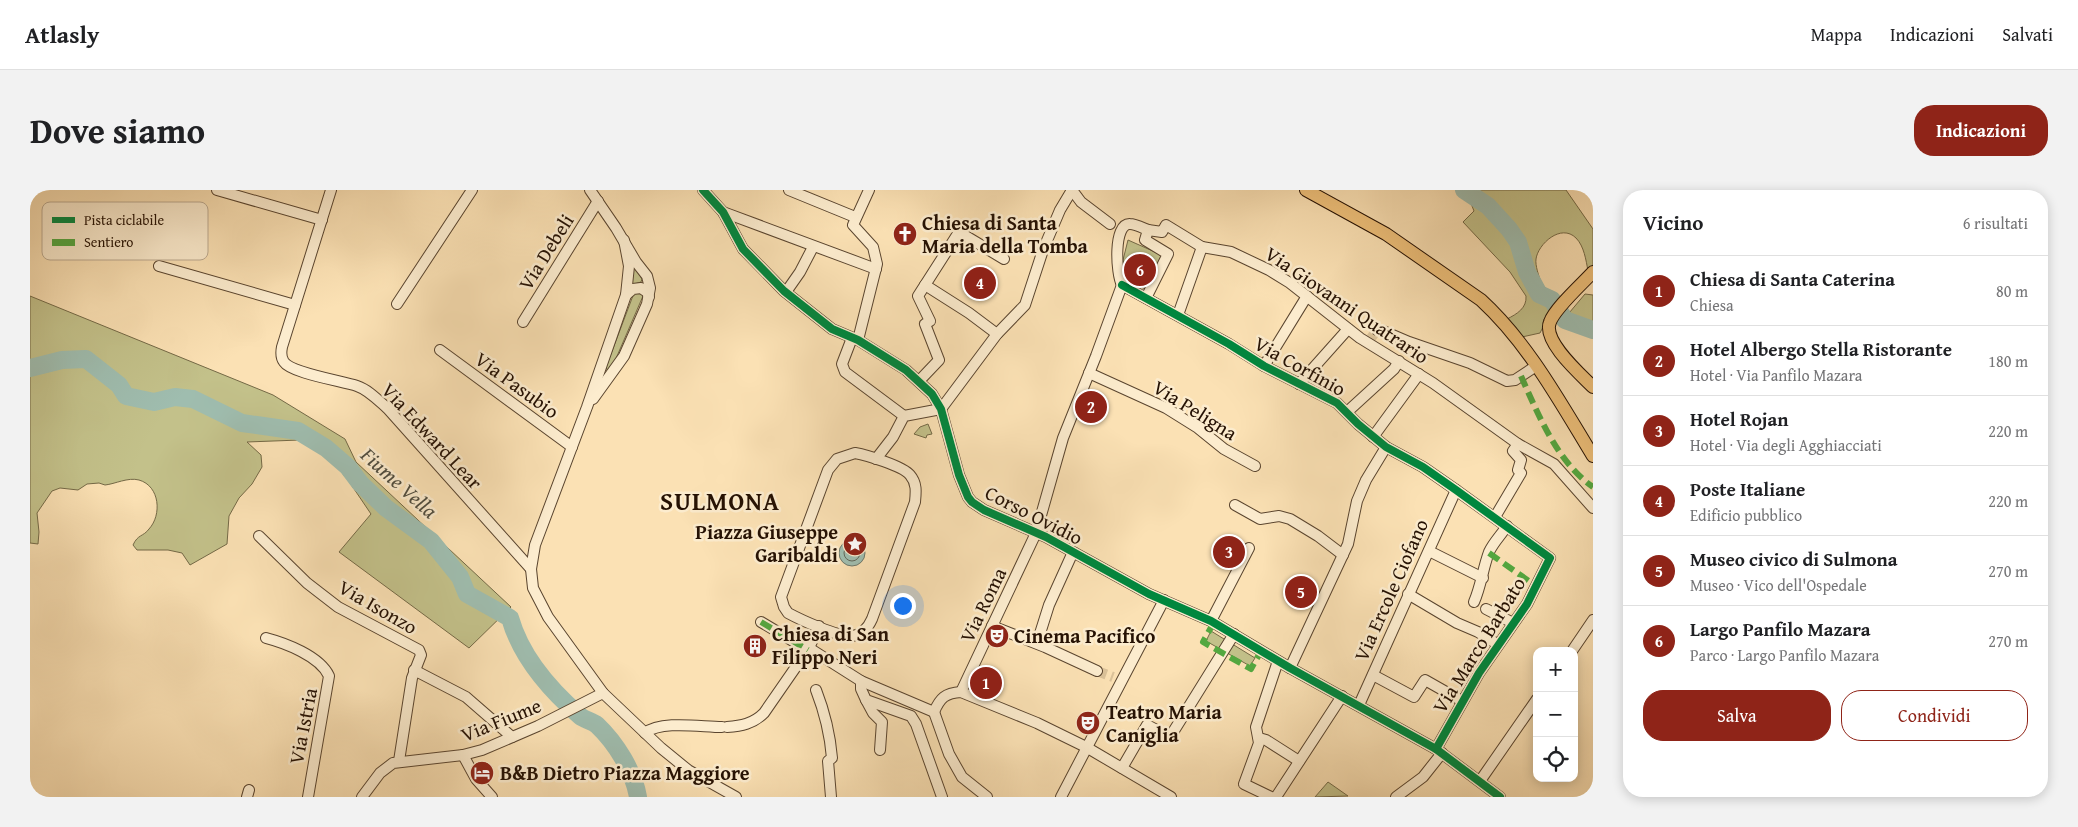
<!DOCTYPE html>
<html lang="it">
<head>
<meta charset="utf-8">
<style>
  body { margin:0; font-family:"Gentium Book Plus",serif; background:#f2f2f2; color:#202124 }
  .controls { position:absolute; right:15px; bottom:15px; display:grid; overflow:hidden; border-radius:10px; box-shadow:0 2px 12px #0003 }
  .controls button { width:45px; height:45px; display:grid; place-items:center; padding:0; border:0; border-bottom:1px solid #e0e0e0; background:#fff; color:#202124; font:25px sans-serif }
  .you { position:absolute; left:872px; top:415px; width:18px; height:18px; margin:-12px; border:4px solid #fff; border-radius:50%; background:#1a73e8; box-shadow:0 0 0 8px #1a73e833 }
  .badge { display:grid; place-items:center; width:32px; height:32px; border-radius:50%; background:#8f2418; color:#fff; font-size:16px; font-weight:700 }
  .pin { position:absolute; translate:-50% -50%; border:2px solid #fff; box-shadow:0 1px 5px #0006 }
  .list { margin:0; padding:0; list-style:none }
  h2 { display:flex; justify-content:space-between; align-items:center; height:65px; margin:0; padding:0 20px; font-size:21px }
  h2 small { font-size:16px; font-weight:400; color:#757577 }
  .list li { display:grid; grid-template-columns:32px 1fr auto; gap:15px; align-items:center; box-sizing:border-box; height:70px; padding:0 20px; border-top:1px solid #e0e0e0 }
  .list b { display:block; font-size:19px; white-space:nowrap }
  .list p { margin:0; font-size:16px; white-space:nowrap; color:#757577 }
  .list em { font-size:16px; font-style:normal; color:#757577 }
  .actions { display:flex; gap:10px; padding:15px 20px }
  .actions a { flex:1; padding:11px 0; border:1px solid #8f2418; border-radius:20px; text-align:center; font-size:18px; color:#8f2418 }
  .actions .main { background:#8f2418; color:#fff }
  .icon { flex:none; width:28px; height:28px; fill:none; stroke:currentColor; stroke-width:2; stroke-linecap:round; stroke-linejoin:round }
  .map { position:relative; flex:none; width:1563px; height:607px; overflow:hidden; border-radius:20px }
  header { display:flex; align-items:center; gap:30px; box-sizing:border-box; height:70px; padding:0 25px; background:#fff; border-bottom:1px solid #e0e0e0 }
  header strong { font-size:24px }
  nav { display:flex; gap:28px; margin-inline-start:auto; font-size:18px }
  .intro { display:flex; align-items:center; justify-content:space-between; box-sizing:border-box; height:120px; padding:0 30px }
  h1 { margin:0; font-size:35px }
  .button { padding:12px 22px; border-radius:20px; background:#8f2418; color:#fff; font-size:18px; font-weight:700 }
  main { display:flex; gap:30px; padding:0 30px }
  aside { flex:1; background:#fff; border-radius:20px; box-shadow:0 2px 12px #0003 }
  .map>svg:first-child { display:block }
</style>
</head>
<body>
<header>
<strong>Atlasly</strong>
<nav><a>Mappa</a><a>Indicazioni</a><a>Salvati</a></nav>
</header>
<div class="intro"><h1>Dove siamo</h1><a class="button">Indicazioni</a></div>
<main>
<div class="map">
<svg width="1563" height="607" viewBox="0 0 1563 607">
  <rect width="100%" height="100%" fill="#fbe1b4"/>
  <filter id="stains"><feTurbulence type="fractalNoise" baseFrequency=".004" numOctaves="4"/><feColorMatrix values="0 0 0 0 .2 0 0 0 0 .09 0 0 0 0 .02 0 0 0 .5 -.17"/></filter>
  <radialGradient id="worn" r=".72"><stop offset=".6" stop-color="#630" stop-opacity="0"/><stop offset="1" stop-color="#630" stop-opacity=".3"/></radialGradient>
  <g fill="#c3c18a" stroke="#746946">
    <path d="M1429 0H1536L1563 39V75L1558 81C1556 70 1554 56 1546 48 1531 33 1508 54 1506 69 1505 75 1509 87 1511 92 1515 99 1524 106 1530 112L1519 125 1510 143 1492 147 1477 129C1487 124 1497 118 1496 106L1480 82 1433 32 1444 21 1440 11Z"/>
    <polygon points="1098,50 1134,66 1116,99 1096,91 1093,70"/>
    <polygon points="604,76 612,89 611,92 601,95"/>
    <polygon points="604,103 610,103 613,106 581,180 578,182 576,177"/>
    <polygon points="1555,104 1563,105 1563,144 1529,135"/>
    <path d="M0 106 243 205 315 249 326 272 481 417 439 458 309 362 341 324 318 290 303 272 270 250 217 252 231 265 232 277 222 294 209 308 199 326 197 354 160 375 152 363 138 360H107L103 355C108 344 113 347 119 339 132 325 130 296 109 290 98 287 85 294 75 295L69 293 57 294 48 300 30 298 22 301 7 323 9 342 8 354 0 353Z"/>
    <polygon points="898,234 902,244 897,245 896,248 884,244 890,237"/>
    <polygon points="1181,441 1225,468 1220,476 1176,451"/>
    <polygon points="1298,592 1318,606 1285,607"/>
  </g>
  <circle fill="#9fbdaf" stroke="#6e786a" cx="822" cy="363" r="13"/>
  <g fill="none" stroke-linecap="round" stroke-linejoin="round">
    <circle stroke="#626759" stroke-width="1" cx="822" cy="363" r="8"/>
    <g stroke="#9fbdaf" stroke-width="18">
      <polyline points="1434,0 1458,16 1479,39 1488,52 1497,82 1509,104 1522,110 1535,130 1563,140"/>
      <path d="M0 178 32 170 56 169 89 195 96 206 124 212 145 207 163 209 212 233 268 241 296 258 318 277 330 293 356 318 401 351 430 387 437 404 480 428C491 467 520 500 550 526 555 530 562 531 567 535 586 553 604 582 608 607"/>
    </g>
    <g stroke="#dbc299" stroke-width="10" stroke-dasharray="10 5" stroke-linecap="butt">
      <polyline points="1341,148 1347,140"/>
      <polyline points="1067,481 1083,487"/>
    </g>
    <g stroke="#5a452f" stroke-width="12">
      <g id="minor">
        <polyline points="187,0 292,30"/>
        <path d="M301 0 252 157C251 162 251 168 254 172 261 183 312 191 327 196 339 200 349 211 358 219L501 379"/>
        <polyline points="560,0 586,38 606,72 617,86 620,98 617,114 594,166 563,209"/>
        <polyline points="673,0 693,22 713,59 754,101 802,139 828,150 876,180 902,204 911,219 929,285 938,307 942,312 954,320 1016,347 1119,404 1181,431 1260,478 1406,559 1470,607"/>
        <polyline points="759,0 825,27"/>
        <polyline points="1042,0 1051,12 1080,34"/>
        <polyline points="693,22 846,79"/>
        <polyline points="1118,40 1132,42 1136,35 1172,57 1201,62 1239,80 1260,93 1330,148 1403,193 1488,254 1524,274 1563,318"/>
        <polyline points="594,50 599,76 596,105 557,217 505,355 501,379 503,398 518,427 573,503 631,558 658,580 706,607"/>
        <polyline points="129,76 265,115"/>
        <polyline points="895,95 939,123 967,144"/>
        <polyline points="1092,95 1199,154 1234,176 1307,213 1328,234 1356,257 1393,277 1426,300 1520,368 1497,414 1449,483 1406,559"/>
        <path d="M1092 95C1086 84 1083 33 1100 34 1105 34 1113 38 1118 40L1115 50 1138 64 1116 108"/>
        <polyline points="756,102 770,82 783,57"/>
        <polyline points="596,105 603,99 611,98 617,102 619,107"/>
        <polyline points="367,114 442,0"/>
        <polyline points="1148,125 1172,57"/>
        <polyline points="493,132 568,11"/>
        <polyline points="1347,140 1351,140 1379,152 1440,173 1477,191 1485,190 1506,176"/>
        <polyline points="822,148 812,174 815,182 874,226"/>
        <polyline points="828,150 847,74 843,57 823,35 839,0"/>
        <polyline points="410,160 542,257"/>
        <polyline points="1234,176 1277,106"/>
        <polyline points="1059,183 1136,218 1168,238 1194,259 1225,276"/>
        <polyline points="889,191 909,170 895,134 900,131 888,106 929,42 974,69"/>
        <polyline points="1269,194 1318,139"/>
        <polyline points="911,219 967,144 995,115 1013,60 1030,20 1042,0"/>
        <polyline points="1317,222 1364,179 1369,171"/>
        <polyline points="1343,247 1389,184"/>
        <path d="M825 263C836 265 873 276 880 285 887 293 886 302 885 312L842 429C838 438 831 445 822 446 808 447 771 430 758 423L754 417 751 407 798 280 807 269Z"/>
        <polyline points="846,269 863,247 874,226 911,219"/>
        <polyline points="1205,315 1230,329 1249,326 1260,329 1288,346 1313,365"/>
        <polyline points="1465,327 1491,283 1488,280 1491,270 1483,261 1488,254"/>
        <polyline points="229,346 277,393 308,417 389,460 391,465 382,488 369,571"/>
        <polyline points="1399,361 1453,388"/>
        <polyline points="1378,404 1427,433 1448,442 1467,454"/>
        <path d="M1444 412C1451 396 1453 378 1459 362 1463 353 1471 345 1477 336"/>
        <polyline points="1456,419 1483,433"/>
        <polyline points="1181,431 1219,358"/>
        <polyline points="731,432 778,460"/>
        <polyline points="962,436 1015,457 1067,481"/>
        <path d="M236 448C255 453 290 466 299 486L278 607"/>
        <polyline points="1007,453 1019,415 1043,362"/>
        <polyline points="779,458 831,491 904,522"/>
        <polyline points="1542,461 1563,430"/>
        <polyline points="1260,478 1318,354 1327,311 1336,290 1356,257"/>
        <polyline points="384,480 436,507 482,547"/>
        <polyline points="1343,485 1384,507 1395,490 1432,511"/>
        <polyline points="831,491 831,499 836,510 881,526 886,534 912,607"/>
        <path d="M786 500C795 523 800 544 802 568L798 571 801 607"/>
        <polyline points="931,502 1006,343 1033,248 1066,166 1092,95"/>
        <polyline points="836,510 843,523 852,532 850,560"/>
        <polyline points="1329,515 1426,300"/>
        <path d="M904 522C910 508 915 503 931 502L1007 533 1056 557 1141 607"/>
        <polyline points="904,522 919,564 932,587 957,607"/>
        <path d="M697 537C711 536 723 534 734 523L779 458 789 436"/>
        <path d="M615 543C632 530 671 537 692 537"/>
        <polyline points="1229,548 1236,550 1269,571"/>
        <polyline points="433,565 446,589 462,607"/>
        <polyline points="1092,578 1117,535 1140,547 1204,444"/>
        <polyline points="1450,591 1507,509"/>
        <polyline points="217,607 219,600"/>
        <polyline points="332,607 350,583 363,573 433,565 452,560 508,536 573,503"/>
        <polyline points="1031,607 1134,410"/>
        <polyline points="1241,607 1214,594 1229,553 1226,537 1248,471"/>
        <polyline points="1246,607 1312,506"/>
        <polyline points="1366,607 1393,587 1412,563"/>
      </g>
    </g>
    <g stroke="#251103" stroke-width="14">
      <g id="major">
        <path d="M1276 0 1356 44 1451 110C1498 153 1530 212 1563 266"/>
        <path d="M1563 82C1552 94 1525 118 1520 132 1512 151 1550 184 1563 197"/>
      </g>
    </g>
    <use href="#minor" stroke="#fcecce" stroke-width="10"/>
    <use href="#major" stroke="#eec07a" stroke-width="12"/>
    <g stroke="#53a840" stroke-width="6" stroke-dasharray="12 6" stroke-linecap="butt">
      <path d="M1491 186C1508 224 1527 272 1563 297"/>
      <polyline points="1459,363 1506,396"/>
      <polyline points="731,432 778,460"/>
      <polyline points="1184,432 1173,452 1221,479 1231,461"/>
    </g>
    <g stroke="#fcecce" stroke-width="11">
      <g id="cycleway">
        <polyline points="673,0 693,22 713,59 754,101 802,139 828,150 876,180 902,204 911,219 929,285 938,307 942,312 954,320 1016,347 1119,404 1181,431 1260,478 1406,559 1470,607"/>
        <polyline points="1092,95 1199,154 1234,176 1307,213 1328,234 1356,257 1393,277 1426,300 1520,368 1497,414 1449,483 1406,559"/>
      </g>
    </g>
    <use href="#cycleway" stroke="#00873e" stroke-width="8"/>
  </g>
  <defs>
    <g id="church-disc" transform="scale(1.25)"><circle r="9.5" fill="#8f2418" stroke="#fcecce"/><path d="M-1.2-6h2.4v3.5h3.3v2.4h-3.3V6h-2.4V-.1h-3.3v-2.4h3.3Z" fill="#fff"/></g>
    <g id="sight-disc" transform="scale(1.25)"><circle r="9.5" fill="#8f2418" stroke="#fcecce"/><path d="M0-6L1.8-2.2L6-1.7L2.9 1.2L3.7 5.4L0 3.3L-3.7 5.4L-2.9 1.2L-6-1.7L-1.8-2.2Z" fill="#fff"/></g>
    <g id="theatre-disc" transform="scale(1.25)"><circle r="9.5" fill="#8f2418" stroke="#fcecce"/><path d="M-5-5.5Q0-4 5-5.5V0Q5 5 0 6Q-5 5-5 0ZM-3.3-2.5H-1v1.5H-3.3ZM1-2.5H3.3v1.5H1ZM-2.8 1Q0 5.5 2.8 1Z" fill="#fff"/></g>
    <g id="building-disc" transform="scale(1.25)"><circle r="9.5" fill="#8f2418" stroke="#fcecce"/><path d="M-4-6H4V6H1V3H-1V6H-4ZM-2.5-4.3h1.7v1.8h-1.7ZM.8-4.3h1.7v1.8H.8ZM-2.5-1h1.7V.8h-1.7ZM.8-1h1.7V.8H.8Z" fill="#fff"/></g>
    <g id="hotel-disc" transform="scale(1.25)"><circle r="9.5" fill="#8f2418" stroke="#fcecce"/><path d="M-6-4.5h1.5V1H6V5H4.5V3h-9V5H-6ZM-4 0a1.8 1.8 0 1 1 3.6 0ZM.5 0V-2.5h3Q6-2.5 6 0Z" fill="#fff"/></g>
  </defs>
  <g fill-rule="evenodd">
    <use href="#church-disc" x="875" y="44"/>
    <use href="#sight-disc" x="825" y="354"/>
    <use href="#theatre-disc" x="967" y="446"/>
    <use href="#building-disc" x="725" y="456"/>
    <use href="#theatre-disc" x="1058" y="533"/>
    <use href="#hotel-disc" x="452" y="583"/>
  </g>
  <g text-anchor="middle" stroke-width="5" stroke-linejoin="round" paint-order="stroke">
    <g font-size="20" font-weight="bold" fill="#251103" stroke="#fcecce" text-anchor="start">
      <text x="892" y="40">Chiesa di Santa<tspan x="892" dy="23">Maria della Tomba</tspan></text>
      <text x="808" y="349" text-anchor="end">Piazza Giuseppe<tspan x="808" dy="23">Garibaldi</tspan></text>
      <text x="742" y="451">Chiesa di San<tspan x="742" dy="23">Filippo Neri</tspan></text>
      <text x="984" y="453">Cinema Pacifico</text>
      <text x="1076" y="529">Teatro Maria<tspan x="1076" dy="23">Caniglia</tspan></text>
      <text x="470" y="590">B&amp;B Dietro Piazza Maggiore</text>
    </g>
    <g font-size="20" fill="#251103" stroke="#fcecce">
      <text transform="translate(516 62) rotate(-58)" y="7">Via Debeli</text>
      <text transform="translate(1317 115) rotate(34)" y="7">Via Giovanni Quatrario</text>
      <text transform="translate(1270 176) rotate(29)" y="7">Via Corfinio</text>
      <text transform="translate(487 195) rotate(36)" y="7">Via Pasubio</text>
      <text transform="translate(1165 220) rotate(32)" y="7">Via Peligna</text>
      <text transform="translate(402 246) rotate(47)" y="7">Via Edward Lear</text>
      <text transform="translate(1004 325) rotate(27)" y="7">Corso Ovidio</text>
      <text transform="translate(1361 400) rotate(-66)" y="7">Via Ercole Ciofano</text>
      <text transform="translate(953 415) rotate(-64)" y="7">Via Roma</text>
      <text transform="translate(348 417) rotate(30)" y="7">Via Isonzo</text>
      <text transform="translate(1449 455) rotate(-58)" y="7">Via Marco Barbato</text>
      <text transform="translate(471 530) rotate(-22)" y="7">Via Fiume</text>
      <text transform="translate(273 536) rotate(-79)" y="7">Via Istria</text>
    </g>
    <g font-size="21" font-style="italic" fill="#504d3f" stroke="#fcecce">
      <text transform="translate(369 293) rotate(42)" y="7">Fiume Vella</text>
    </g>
    <g font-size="25" font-weight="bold" letter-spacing="1" fill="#251103" stroke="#fcecce">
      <text x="690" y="320">SULMONA</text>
    </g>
  </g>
  <rect x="12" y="12" width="166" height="58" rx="8" fill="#fcecce" stroke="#bcaa91" stroke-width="1"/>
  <rect x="22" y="27" width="23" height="6" fill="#00873e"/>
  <rect x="22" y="49" width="23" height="7" fill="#53a840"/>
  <g font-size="14" fill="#251103">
    <text x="54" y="35">Pista ciclabile</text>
    <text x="54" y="57">Sentiero</text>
  </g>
  <rect width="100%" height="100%" filter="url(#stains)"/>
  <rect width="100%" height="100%" fill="url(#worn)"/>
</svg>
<div class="controls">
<button>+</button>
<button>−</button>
<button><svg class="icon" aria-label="locate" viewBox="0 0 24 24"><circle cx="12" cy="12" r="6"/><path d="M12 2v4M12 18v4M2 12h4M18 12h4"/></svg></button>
</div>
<div class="you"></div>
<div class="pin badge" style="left:956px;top:493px">1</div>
<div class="pin badge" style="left:1061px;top:217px">2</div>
<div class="pin badge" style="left:1199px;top:362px">3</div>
<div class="pin badge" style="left:950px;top:93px">4</div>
<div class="pin badge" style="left:1271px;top:402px">5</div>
<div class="pin badge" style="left:1110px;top:80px">6</div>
</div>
<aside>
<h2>Vicino<small>6 risultati</small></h2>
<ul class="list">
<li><span class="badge">1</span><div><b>Chiesa di Santa Caterina</b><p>Chiesa</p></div><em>80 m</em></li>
<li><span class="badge">2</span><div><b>Hotel Albergo Stella Ristorante</b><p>Hotel · Via Panfilo Mazara</p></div><em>180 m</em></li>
<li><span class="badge">3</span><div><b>Hotel Rojan</b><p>Hotel · Via degli Agghiacciati</p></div><em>220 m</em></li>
<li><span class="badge">4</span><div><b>Poste Italiane</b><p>Edificio pubblico</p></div><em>220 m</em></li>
<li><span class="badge">5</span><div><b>Museo civico di Sulmona</b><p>Museo · Vico dell'Ospedale</p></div><em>270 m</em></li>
<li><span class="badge">6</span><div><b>Largo Panfilo Mazara</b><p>Parco · Largo Panfilo Mazara</p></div><em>270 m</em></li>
</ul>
<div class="actions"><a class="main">Salva</a><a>Condividi</a></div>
</aside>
</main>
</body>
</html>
